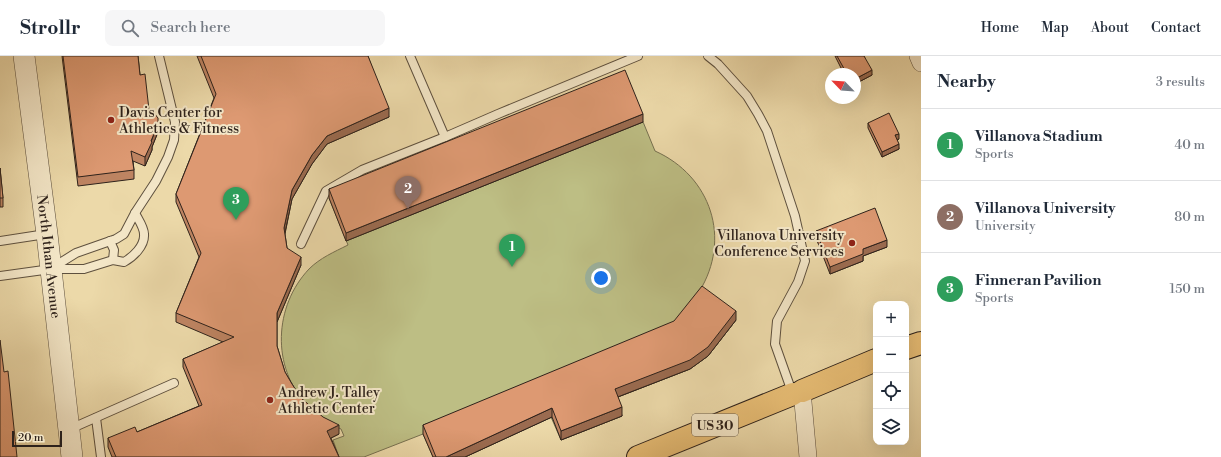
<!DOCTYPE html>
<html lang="en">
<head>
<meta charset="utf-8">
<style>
  body { margin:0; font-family:"Libre Bodoni",serif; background:#f6f6f7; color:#1f2937 }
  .controls { position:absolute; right:12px; bottom:12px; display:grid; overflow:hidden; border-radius:8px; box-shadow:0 4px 16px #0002 }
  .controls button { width:36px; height:36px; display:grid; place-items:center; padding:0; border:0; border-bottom:1px solid #e0e1e3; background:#fff; color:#1f2937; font:20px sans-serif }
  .compass { position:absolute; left:825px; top:12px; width:36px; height:36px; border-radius:50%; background:#fff; box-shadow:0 4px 16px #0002; rotate:295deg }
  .scale { position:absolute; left:12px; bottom:10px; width:50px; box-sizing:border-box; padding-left:4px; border:2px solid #2e221b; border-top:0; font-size:11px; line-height:14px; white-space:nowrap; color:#2e221b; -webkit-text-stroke:3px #f3e6c7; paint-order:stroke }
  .you { position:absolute; left:601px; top:222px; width:14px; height:14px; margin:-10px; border:3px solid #fff; border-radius:50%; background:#1a73e8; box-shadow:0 0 0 6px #1a73e833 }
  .badge { display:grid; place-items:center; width:26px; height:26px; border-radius:50%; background:#8f2418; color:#fff; font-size:13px; font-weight:700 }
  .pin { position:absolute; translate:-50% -33px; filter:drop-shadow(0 1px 2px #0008) }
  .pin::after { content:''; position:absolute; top:21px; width:14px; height:12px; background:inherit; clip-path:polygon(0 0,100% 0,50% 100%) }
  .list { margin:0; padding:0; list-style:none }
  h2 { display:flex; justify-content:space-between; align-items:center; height:52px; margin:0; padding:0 16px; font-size:17px }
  h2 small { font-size:13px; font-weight:400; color:#747a83 }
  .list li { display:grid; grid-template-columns:26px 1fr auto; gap:12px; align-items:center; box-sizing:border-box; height:72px; padding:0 16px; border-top:1px solid #e0e1e3 }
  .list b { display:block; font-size:15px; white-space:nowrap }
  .list p { margin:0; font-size:13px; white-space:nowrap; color:#747a83 }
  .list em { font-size:13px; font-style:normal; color:#747a83 }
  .icon { flex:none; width:22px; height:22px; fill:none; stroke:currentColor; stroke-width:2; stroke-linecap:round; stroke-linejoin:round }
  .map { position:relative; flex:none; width:921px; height:401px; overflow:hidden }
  header { display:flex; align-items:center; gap:24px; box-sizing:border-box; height:56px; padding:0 20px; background:#fff; border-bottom:1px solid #e0e1e3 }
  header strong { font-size:19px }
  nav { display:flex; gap:22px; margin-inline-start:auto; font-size:14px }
  .search { width:280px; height:36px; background:#f6f6f7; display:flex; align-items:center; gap:10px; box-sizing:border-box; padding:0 14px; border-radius:8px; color:#747a83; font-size:15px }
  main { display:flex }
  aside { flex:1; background:#fff }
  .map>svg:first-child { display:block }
</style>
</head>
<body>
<header>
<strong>Strollr</strong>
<div class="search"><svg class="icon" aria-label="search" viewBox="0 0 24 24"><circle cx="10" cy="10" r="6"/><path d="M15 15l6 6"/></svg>Search here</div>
<nav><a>Home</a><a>Map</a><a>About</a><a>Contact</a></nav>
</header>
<main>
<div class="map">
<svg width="921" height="401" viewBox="0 0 921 401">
  <rect width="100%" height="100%" fill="#ecd9a9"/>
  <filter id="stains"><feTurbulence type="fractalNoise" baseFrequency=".005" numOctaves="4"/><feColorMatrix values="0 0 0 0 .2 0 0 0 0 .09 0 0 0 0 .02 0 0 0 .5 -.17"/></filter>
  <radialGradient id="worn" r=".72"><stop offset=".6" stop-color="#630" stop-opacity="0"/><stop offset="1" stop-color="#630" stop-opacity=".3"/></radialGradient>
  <path fill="#bdbe84" stroke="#767050" d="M625 22 655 95C711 120 732 183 699 236L736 264 708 300 690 313 615 342 622 360 561 384 551 361 465 401H433L423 378 364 401H339L333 384 344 380 341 373C330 368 316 358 307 349 271 311 274 250 309 213 320 202 334 196 348 189L329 142Z"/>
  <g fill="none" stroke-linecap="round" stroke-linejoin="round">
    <g stroke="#5e503e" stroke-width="10">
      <g id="service">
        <polyline points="410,0 445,81 498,58 638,0"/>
        <polyline points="708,0 718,8 747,40 758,58 767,75 795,160 805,205 798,226 777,265 775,288 792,336"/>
        <polyline points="0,185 46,178"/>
        <polyline points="110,185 114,194 113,204"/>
        <polyline points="301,188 326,135 362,114 445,81"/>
        <polyline points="52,212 76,197 116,183 124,178 135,157 156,125 168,101 174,84 175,66 159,0"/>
        <path d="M0 220 51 213H84L113 204 124 206C133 201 145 190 144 178 144 171 138 163 135 157"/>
        <polyline points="96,362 101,401"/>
        <polyline points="70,373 174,327"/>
      </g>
    </g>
    <g stroke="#5e503e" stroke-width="18">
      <g id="minor">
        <polyline points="918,0 921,7"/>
        <polyline points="802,335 808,401"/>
      </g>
    </g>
    <g stroke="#5e503e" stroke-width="22">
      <g id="tertiary">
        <path id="s1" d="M24 0 47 178 72 401"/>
      </g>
    </g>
    <g stroke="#2e221b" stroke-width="24">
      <g id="trunk">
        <polyline points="906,292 921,287"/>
        <polyline points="802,335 876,304"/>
        <polyline points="638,401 793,338"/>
      </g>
    </g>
    <use href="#service" stroke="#f3e6c7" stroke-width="8"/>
    <use href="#minor" stroke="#f3e6c7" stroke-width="17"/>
    <use href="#tertiary" stroke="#f3e6c7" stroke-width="21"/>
    <use href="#trunk" stroke="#e6bc74" stroke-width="22"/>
  </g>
  <g fill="#be8462" stroke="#2e221b">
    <polygon points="62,0 138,0 140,19 149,54 158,76 152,91 152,94 145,110 133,105 134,114 134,123 78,130"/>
    <polygon points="197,0 368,0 389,61 327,88 312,108 292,143 285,178 287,192 301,209 277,266 277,290 285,316 292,328 301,342 339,378 331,382 339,401 112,401 108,391 108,382 137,376 199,350 183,311 183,303 223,286 176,266 176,257 199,201 176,146 176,138 214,42"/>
    <polygon points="835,0 864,0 872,19 855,28 855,18 844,18"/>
    <polygon points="643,66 346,185 329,142 329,133"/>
    <polygon points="868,67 899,83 897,84 899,93 882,101 868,72"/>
    <polygon points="0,112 3,142 3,151 0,151"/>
    <polygon points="816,175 887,191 863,200 863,205 830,218 816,182"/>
    <polygon points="736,264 708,300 690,313 618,341 622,360 561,384 552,361 465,401 433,401 423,378 423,369"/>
  </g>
  <g fill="#9b6b50" stroke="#2e221b">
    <polygon points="872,14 872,19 855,28 855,23"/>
    <polygon points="389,52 389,61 327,88 312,108 292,143 284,181 284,172 292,134 312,99 327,80"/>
    <polygon points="643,58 643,66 346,185 346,177"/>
    <polygon points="158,68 158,76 152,91 152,94 145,110 145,101"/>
    <polygon points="899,78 899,83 895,84 895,79"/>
    <polygon points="899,88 899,93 882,101 882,96"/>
    <polygon points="887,184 887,191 863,200 863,205 830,218 830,211 863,193"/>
    <polygon points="301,201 301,209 277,266 277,257"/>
    <polygon points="736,255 736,264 708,300 690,313 615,342 615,333"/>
    <polygon points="622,351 622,360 561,384 561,375"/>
    <polygon points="552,352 552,361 465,401 446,401"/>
    <polygon points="339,369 339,378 327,384 327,375"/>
  </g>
  <g fill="#dd9972" stroke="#2e221b">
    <polygon points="63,0 138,0 140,19 145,18 149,54 154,57 158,62 158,68 151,85 152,86 145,101 131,95 134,114 78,121"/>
    <polygon points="201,0 368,0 389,52 327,80 312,99 292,134 284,172 287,192 301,201 277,257 277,290 285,316 292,328 301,342 323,361 339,369 327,375 339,401 116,401 108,382 135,371 137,376 202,349 183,303 234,281 176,257 201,197 176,138 216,38"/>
    <polygon points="837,0 864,0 872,14 855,23 855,18 847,18"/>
    <polygon points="625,14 643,58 346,177 329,133"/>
    <polygon points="889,57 899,78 895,79 899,88 882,96 868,67"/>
    <polygon points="0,112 3,142 0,142"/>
    <polygon points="875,152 887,184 863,193 863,198 830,211 816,175"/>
    <polygon points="702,230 736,255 708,291 690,304 615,333 622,351 561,375 552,352 446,401 436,401 423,369 674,265"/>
    <polygon points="0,284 4,316 8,315 17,401 0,401"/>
  </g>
  <g fill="#8f2418" stroke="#f3e6c7" stroke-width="1.5">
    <circle cx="111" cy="64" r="4"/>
    <circle cx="852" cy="187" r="4"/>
    <circle cx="270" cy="344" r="4"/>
  </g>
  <g text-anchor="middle" stroke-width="4" stroke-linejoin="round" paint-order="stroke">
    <rect fill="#f3e6c7" stroke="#695d4f" stroke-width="1" x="692" y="358" width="46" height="22" rx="3"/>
    <g font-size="13" font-weight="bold" fill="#2e221b">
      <text x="715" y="374">US 30</text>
    </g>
    <g font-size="14" fill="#2e221b" stroke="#f3e6c7" text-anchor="start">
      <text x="119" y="61">Davis Center for<tspan x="119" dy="16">Athletics &amp; Fitness</tspan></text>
      <text x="844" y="184" text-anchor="end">Villanova University<tspan x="844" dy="16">Conference Services</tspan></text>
      <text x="278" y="341">Andrew J. Talley<tspan x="278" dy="16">Athletic Center</tspan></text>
    </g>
    <g font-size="14" fill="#2e221b" stroke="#f3e6c7">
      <text dy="5" stroke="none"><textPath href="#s1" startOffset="202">North Ithan Avenue</textPath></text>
    </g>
  </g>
  <rect width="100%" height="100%" filter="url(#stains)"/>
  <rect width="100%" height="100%" fill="url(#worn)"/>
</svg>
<div class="controls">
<button>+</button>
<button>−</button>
<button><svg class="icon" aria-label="locate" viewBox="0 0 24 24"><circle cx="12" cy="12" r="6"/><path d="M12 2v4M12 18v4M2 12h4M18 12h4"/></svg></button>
<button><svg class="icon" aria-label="layers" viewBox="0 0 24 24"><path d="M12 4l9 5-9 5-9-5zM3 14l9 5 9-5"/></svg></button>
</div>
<svg class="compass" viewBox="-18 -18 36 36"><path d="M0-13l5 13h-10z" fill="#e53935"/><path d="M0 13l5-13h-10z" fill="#747a83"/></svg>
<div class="scale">20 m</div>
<div class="you"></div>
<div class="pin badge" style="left:512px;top:211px;background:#2e9e5b">1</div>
<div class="pin badge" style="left:408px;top:153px;background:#8d6e63">2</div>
<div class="pin badge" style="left:236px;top:164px;background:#2e9e5b">3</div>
</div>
<aside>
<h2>Nearby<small>3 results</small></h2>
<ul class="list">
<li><span class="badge" style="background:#2e9e5b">1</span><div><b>Villanova Stadium</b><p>Sports</p></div><em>40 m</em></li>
<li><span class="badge" style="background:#8d6e63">2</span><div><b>Villanova University</b><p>University</p></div><em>80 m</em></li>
<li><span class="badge" style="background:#2e9e5b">3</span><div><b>Finneran Pavilion</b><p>Sports</p></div><em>150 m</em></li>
</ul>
</aside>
</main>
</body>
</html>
